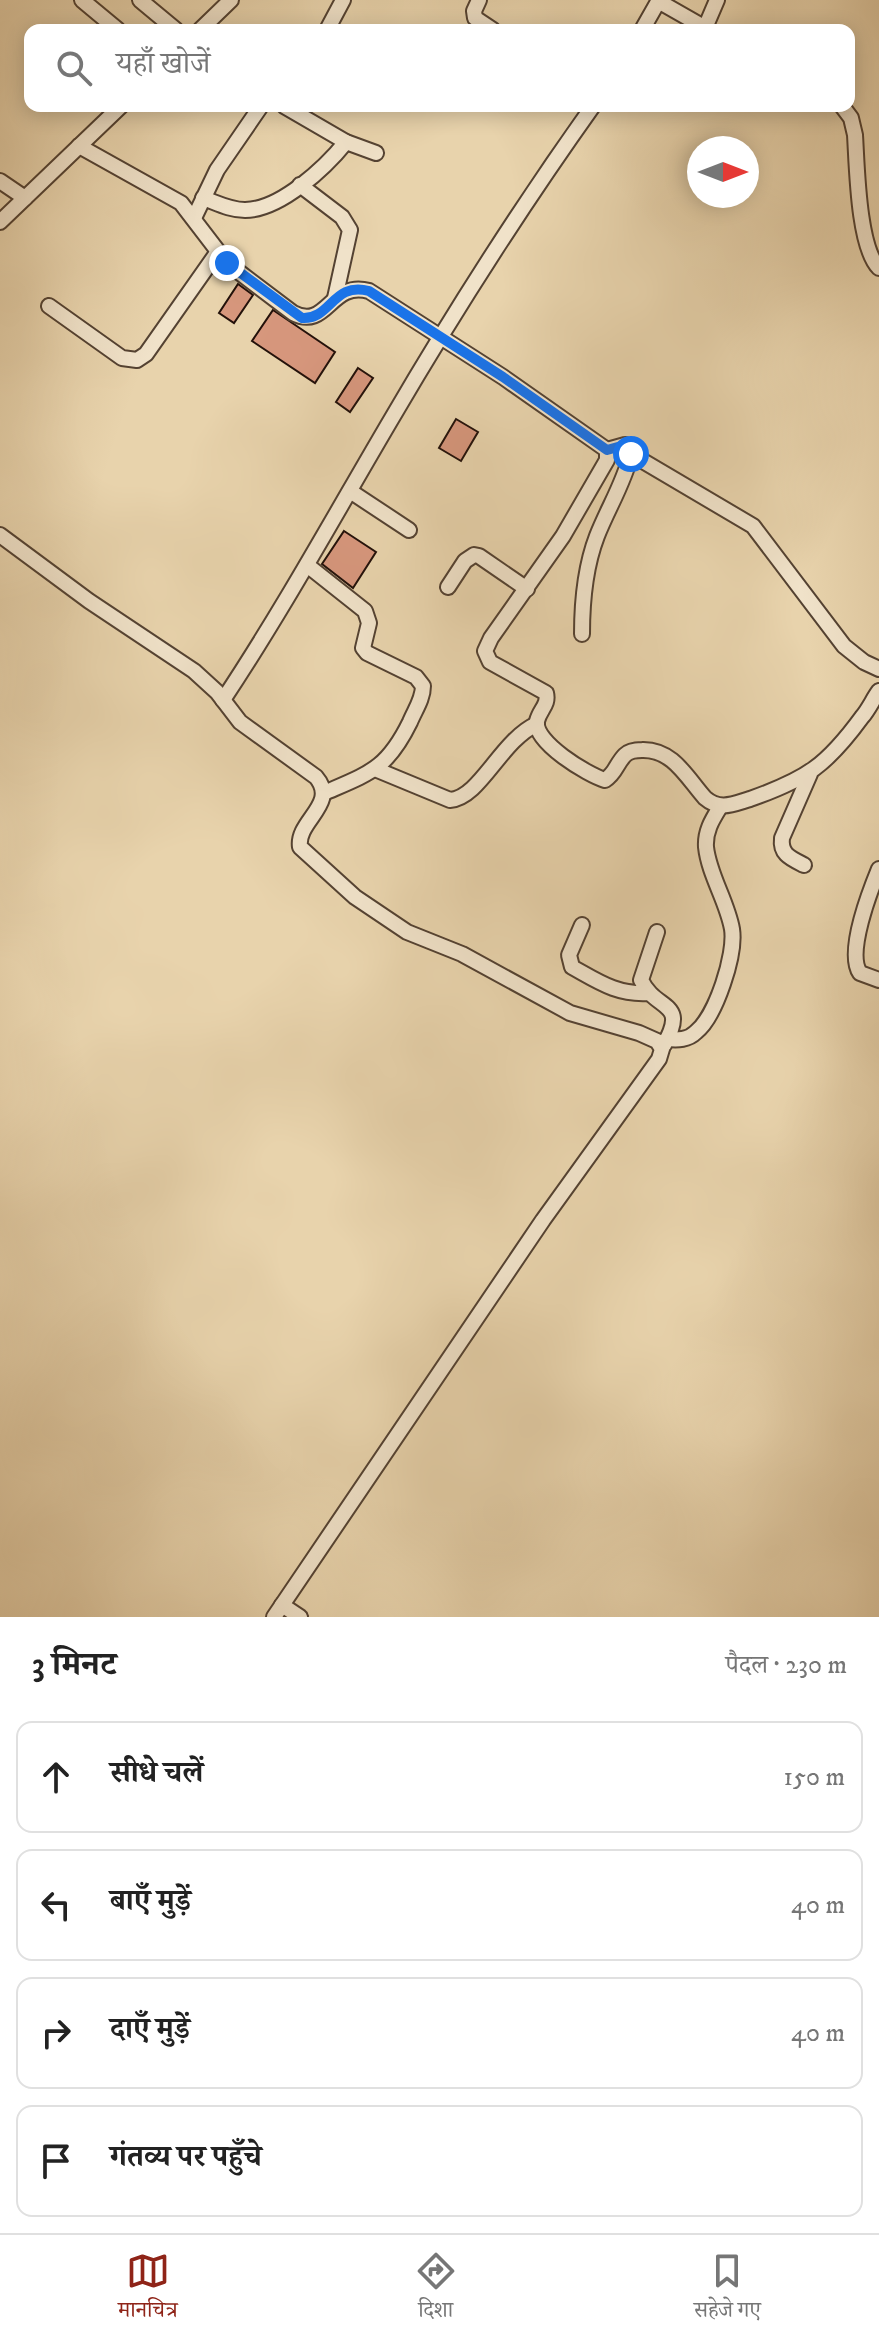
<!DOCTYPE html>
<html lang="hi">
<head>
<meta charset="utf-8">
<style>
  body { margin:0; font-family:"IM FELL DW Pica","Noto Serif Devanagari",serif; background:#f2f2f2; color:#222 }
  .compass { position:absolute; left:687px; top:136px; width:72px; height:72px; border-radius:50%; background:#fff; box-shadow:0 4px 20px #0003; rotate:90deg }
  .stop { position:absolute; width:24px; height:24px; margin:-18px; border:6px solid #1a73e8; border-radius:50%; background:#fff }
  .stop.end { background:#1a73e8; border-color:#fff; box-shadow:0 2px 8px #0008 }
  .list { margin:0; padding:0; list-style:none }
  h2 { display:flex; justify-content:space-between; align-items:center; height:104px; margin:0; padding:0 32px; font-size:34px }
  h2 small { font-size:26px; font-weight:400; color:#767676 }
  .list li { display:grid; grid-template-columns:52px 1fr auto; gap:24px; align-items:center; box-sizing:border-box; height:112px; margin:0 16px 16px; padding:0 16px; border:2px solid #e0e0e0; border-radius:16px }
  .list b { display:block; font-size:30px; white-space:nowrap }
  .list em { font-size:26px; font-style:normal; color:#767676 }
  .icon { flex:none; width:44px; height:44px; fill:none; stroke:currentColor; stroke-width:2; stroke-linecap:round; stroke-linejoin:round }
  .map { position:relative; flex:none; width:879px; height:1617px; overflow:hidden }
  .search { position:absolute; background:#fff; box-shadow:0 4px 20px #0003; left:24px; right:24px; top:24px; height:88px; display:flex; align-items:center; gap:20px; box-sizing:border-box; padding:0 28px; border-radius:16px; color:#767676; font-size:30px }
  .sheet { height:616px; background:#fff }
  nav { display:flex; justify-content:space-around; align-items:center; box-sizing:border-box; height:112px; border-top:2px solid #e0e0e0; background:#fff; font-size:22px; color:#767676 }
  nav a { display:grid; justify-items:center; gap:4px }
  nav .on { color:#8f2418 }
  .map>svg:first-child { display:block }
</style>
</head>
<body>
<div class="map">
<svg width="879" height="1617" viewBox="0 0 879 1617">
  <rect width="100%" height="100%" fill="#e8d3ac"/>
  <filter id="stains"><feTurbulence type="fractalNoise" baseFrequency=".0025" numOctaves="4"/><feColorMatrix values="0 0 0 0 .2 0 0 0 0 .09 0 0 0 0 .02 0 0 0 .5 -.17"/></filter>
  <radialGradient id="worn" r=".72"><stop offset=".6" stop-color="#630" stop-opacity="0"/><stop offset="1" stop-color="#630" stop-opacity=".3"/></radialGradient>
  <g fill="#d7977d" stroke="#23110a" stroke-width="2">
    <polygon points="238,284 253,295 234,323 219,313"/>
    <polygon points="273,310 335,352 315,383 252,341"/>
    <polygon points="358,368 373,378 350,412 336,402"/>
    <polygon points="456,419 478,432 461,461 439,448"/>
    <polygon points="344,531 376,552 353,588 322,564"/>
  </g>
  <g fill="none" stroke-linecap="round" stroke-linejoin="round">
    <g stroke="#544232" stroke-width="18">
      <g id="minor">
        <polyline points="82,0 118,30"/>
        <polyline points="140,0 176,30"/>
        <polyline points="479,0 474,11 475,18 493,30"/>
        <polyline points="658,1 709,30"/>
        <polyline points="705,28 717,0"/>
        <polyline points="200,30 231,0"/>
        <polyline points="327,30 343,0"/>
        <polyline points="642,30 659,0"/>
        <polyline points="284,106 346,142 376,153"/>
        <path d="M842 106 851 118 855 135C857 166 858 247 879 268"/>
        <path d="M79 146 181 203 227 263 293 313C327 331 330 280 369 291L503 377 607 450V460L563 536 491 638 485 651 490 662 546 693C549 705 540 709 537 721 533 742 588 775 605 780 616 773 616 764 625 755 629 751 637 750 642 750 673 749 687 778 705 798 720 811 733 804 750 799 807 779 827 765 862 717 869 709 873 699 879 691"/>
        <polyline points="0,181 25,198"/>
        <polyline points="300,185 342,217 350,230 335,298"/>
        <path d="M203 198C217 203 230 210 245 210 280 210 325 168 346 142"/>
        <polyline points="194,218 217,170 261,106"/>
        <polyline points="0,222 121,106"/>
        <polyline points="49,306 122,358 137,360 146,354 217,253"/>
        <polyline points="631,454 753,526 844,646 864,662 879,669"/>
        <polyline points="350,491 409,530"/>
        <path d="M0 535 89 601 194 671 217 692 240 722 316 777C339 804 296 821 300 847L355 897 407 932 462 954 570 1013 639 1033 657 1041 662 1049 659 1059 543 1220 274 1617"/>
        <path d="M307 565 365 611 369 623 363 648 367 653 416 677 423 686C423 699 415 710 410 722 387 769 370 773 324 793"/>
        <polyline points="448,587 465,561 474,555 479,556 527,589"/>
        <path d="M582 634C582 601 585 567 597 536 608 508 624 483 631 454L625 445 607 450"/>
        <path d="M223 700C284 608 336 513 392 418 454 312 521 207 593 106"/>
        <path d="M375 769 450 800C480 798 501 740 537 724"/>
        <path d="M804 865C790 858 780 854 782 838L810 774"/>
        <path d="M879 869C870 891 846 953 860 973L879 980"/>
        <path d="M582 925 569 955 572 967C599 982 617 995 649 993"/>
        <path d="M657 932 641 980C656 1012 689 1000 664 1045"/>
        <path d="M667 1039C678 1040 688 1040 696 1032 716 1016 736 954 732 929 727 901 709 875 706 847 705 831 712 820 720 807"/>
        <polyline points="282,1605 300,1617"/>
      </g>
    </g>
    <use href="#minor" stroke="#f0e2c9" stroke-width="14"/>
  </g>
  <g fill="none" stroke-linecap="round" stroke-linejoin="round">
    <path stroke="#1a73e8" stroke-width="10" d="M227 263 302 318C331 320 333 281 369 291L503 377 607 450 625 445 631 454"/>
  </g>
  <rect width="100%" height="100%" filter="url(#stains)"/>
  <rect width="100%" height="100%" fill="url(#worn)"/>
</svg>
<svg class="compass" viewBox="-18 -18 36 36"><path d="M0-13l5 13h-10z" fill="#e53935"/><path d="M0 13l5-13h-10z" fill="#767676"/></svg>
<div class="stop" style="left:631px;top:454px"></div>
<div class="stop end" style="left:227px;top:263px"></div>
<div class="search"><svg class="icon" aria-label="search" viewBox="0 0 24 24"><circle cx="10" cy="10" r="6"/><path d="M15 15l6 6"/></svg>यहाँ खोजें</div>
</div>
<section class="sheet">
<h2>3 मिनट<small>पैदल · 230 m</small></h2>
<ul class="list">
<li><svg class="icon" aria-label="ahead" viewBox="0 0 24 24"><path d="M12 20V5M6 11l6-6 6 6"/></svg><div><b>सीधे चलें</b></div><em>150 m</em></li>
<li><svg class="icon" aria-label="left" viewBox="0 0 24 24"><path d="M17 20v-9H6M10 6l-5 5 5 5"/></svg><div><b>बाएँ मुड़ें</b></div><em>40 m</em></li>
<li><svg class="icon" aria-label="right" viewBox="0 0 24 24"><path d="M7 20v-9h11M14 6l5 5-5 5"/></svg><div><b>दाएँ मुड़ें</b></div><em>40 m</em></li>
<li><svg class="icon" aria-label="arrive" viewBox="0 0 24 24"><path d="M6 21V4h12l-3 4 3 4H6"/></svg><div><b>गंतव्य पर पहुँचे</b></div></li>
</ul>
</section>
<nav>
<a class="on"><svg class="icon" aria-label="map" viewBox="0 0 24 24"><path d="M3 6l6-2 6 2 6-2v14l-6 2-6-2-6 2zM9 4v14M15 6v14"/></svg>मानचित्र</a>
<a><svg class="icon" aria-label="directions" viewBox="0 0 24 24"><path d="M12 3l9 9-9 9-9-9zM9 14v-3h6M13 9l2 2-2 2"/></svg>दिशा</a>
<a><svg class="icon" aria-label="saved" viewBox="0 0 24 24"><path d="M7 4h10v16l-5-4-5 4z"/></svg>सहेजे गए</a>
</nav>
</body>
</html>
